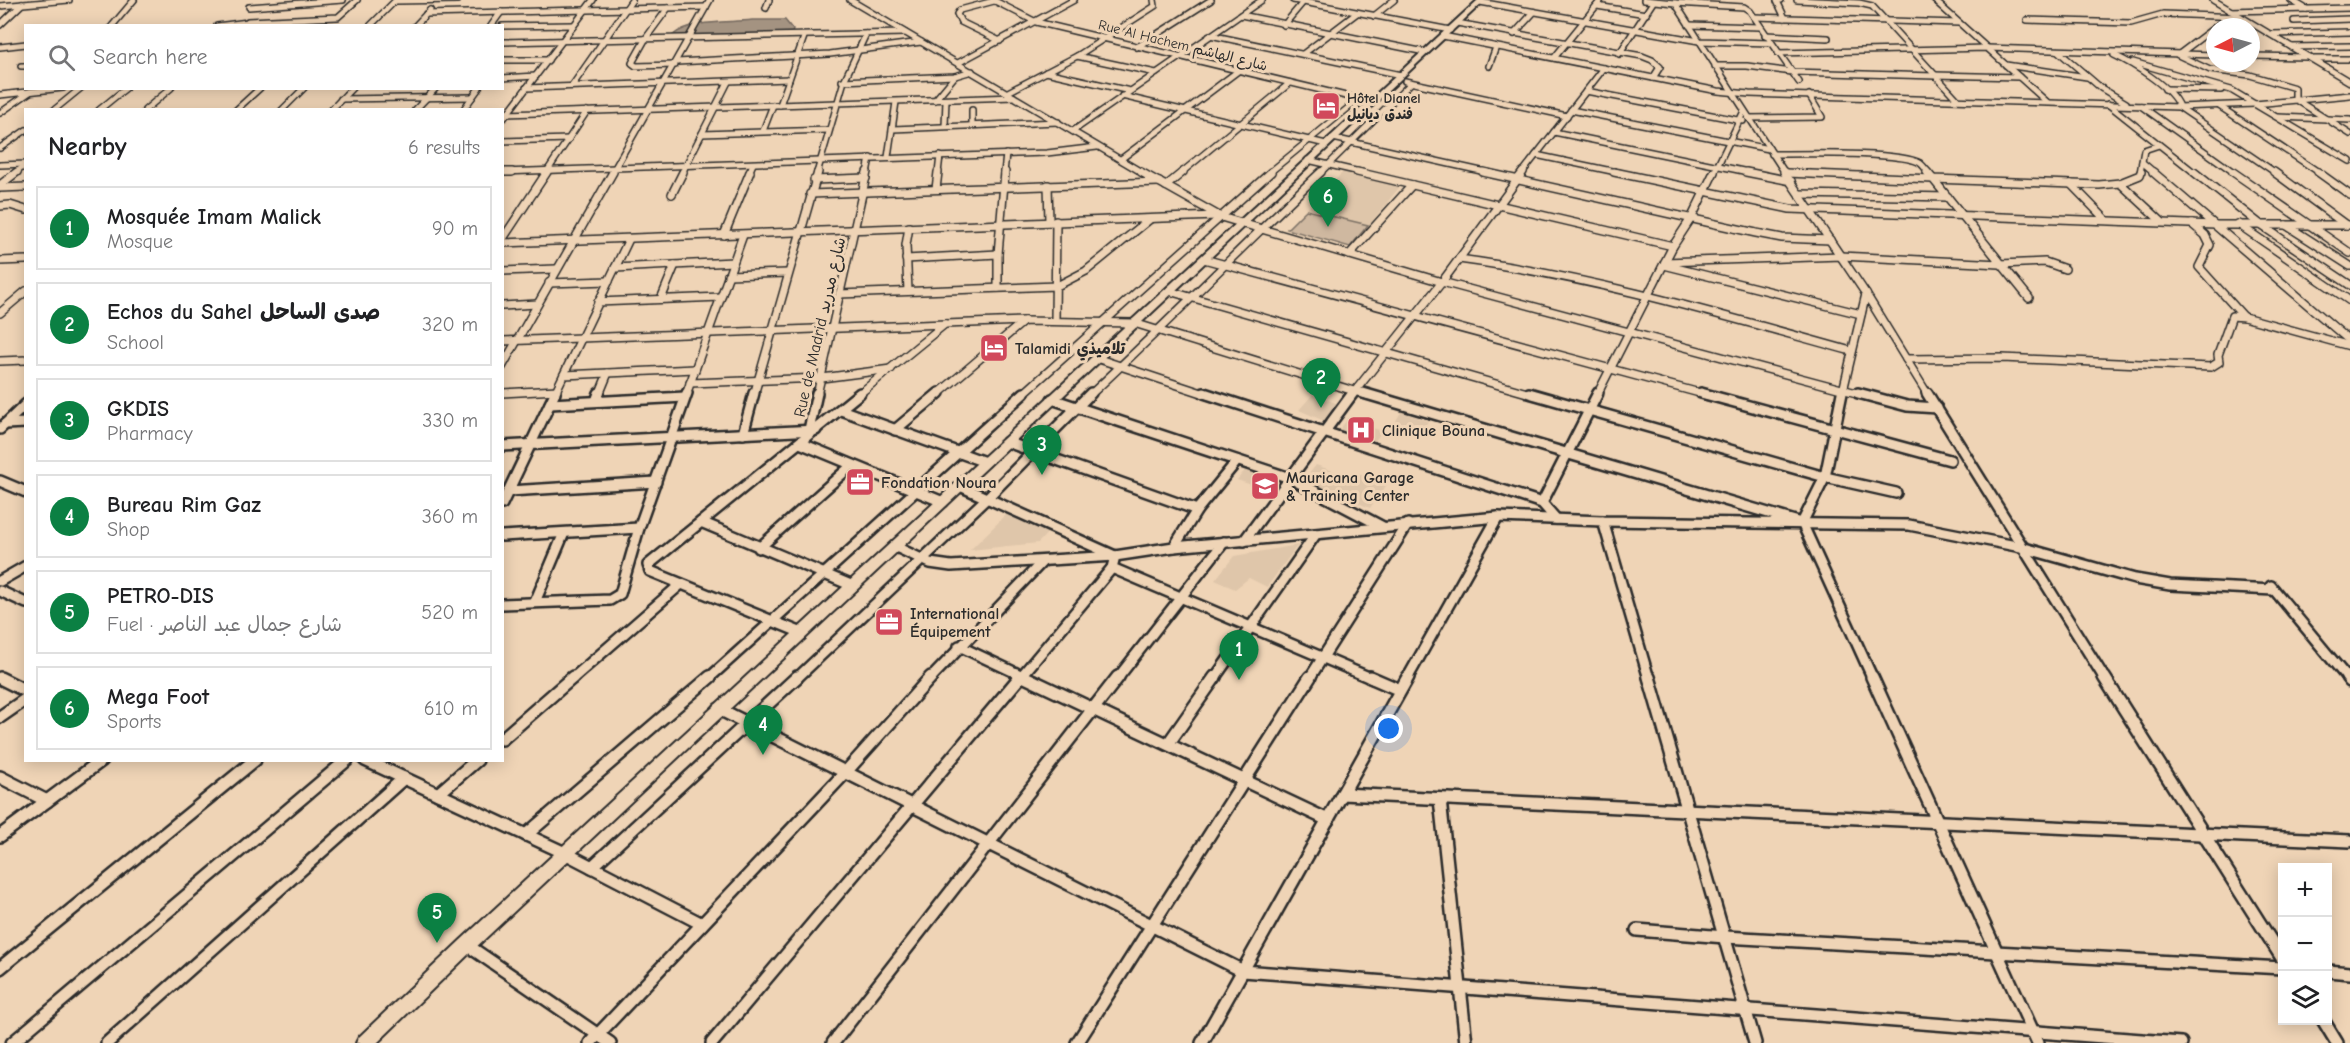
<!DOCTYPE html>
<html lang="en">
<head>
<meta charset="utf-8">
<style>
  body { margin:0; font-family:"Comic Neue","Playpen Sans Arabic",sans-serif; background:#f2f2f2; color:#202124 }
  .controls { position:absolute; right:18px; bottom:18px; display:grid; overflow:hidden; border-radius:0px; box-shadow:0 3px 15px #0003 }
  .controls button { width:54px; height:54px; display:grid; place-items:center; padding:0; border:0; border-bottom:2px solid #e0e0e0; background:#fff; color:#202124; font:30px sans-serif }
  .compass { position:absolute; left:2206px; top:18px; width:54px; height:54px; border-radius:50%; background:#fff; box-shadow:0 3px 15px #0003; rotate:264deg }
  .you { position:absolute; left:1389px; top:729px; width:21px; height:21px; margin:-15px; border:4px solid #fff; border-radius:50%; background:#1a73e8; box-shadow:0 0 0 9px #1a73e833 }
  .badge { display:grid; place-items:center; width:39px; height:39px; border-radius:50%; background:#0b8043; color:#fff; font-size:20px; font-weight:700 }
  .pin { position:absolute; translate:-50% -50px; filter:drop-shadow(0 2px 3px #0008) }
  .pin::after { content:''; position:absolute; top:32px; width:21px; height:18px; background:inherit; clip-path:polygon(0 0,100% 0,50% 100%) }
  .list { margin:0; padding:0; list-style:none }
  h2 { display:flex; justify-content:space-between; align-items:center; height:78px; margin:0; padding:0 24px; font-size:26px }
  h2 small { font-size:20px; font-weight:400; color:#757577 }
  .list li { display:grid; grid-template-columns:39px 1fr auto; gap:18px; align-items:center; box-sizing:border-box; height:84px; margin:0 12px 12px; padding:0 12px; border:2px solid #e0e0e0; border-radius:0px }
  .list b { display:block; font-size:22px; white-space:nowrap }
  .list p { margin:0; font-size:20px; white-space:nowrap; color:#757577 }
  .list em { font-size:20px; font-style:normal; color:#757577 }
  .icon { flex:none; width:33px; height:33px; fill:none; stroke:currentColor; stroke-width:2; stroke-linecap:round; stroke-linejoin:round }
  .map { position:relative; flex:none; width:2350px; height:1043px; overflow:hidden }
  .search { position:absolute; background:#fff; box-shadow:0 3px 15px #0003; left:24px; top:24px; width:480px; height:66px; display:flex; align-items:center; gap:15px; box-sizing:border-box; padding:0 21px; border-radius:0px; color:#757577; font-size:22px }
  .panel { position:absolute; background:#fff; box-shadow:0 3px 15px #0003; left:24px; top:108px; width:480px; height:654px; border-radius:0px }
  .map>svg:first-child { display:block }
</style>
</head>
<body>
<div class="map">
<svg width="2350" height="1043" viewBox="0 0 2350 1043">
  <rect width="100%" height="100%" fill="#efd4b6"/>
  <filter id="ink" filterUnits="userSpaceOnUse"><feTurbulence type="fractalNoise" baseFrequency=".0167" numOctaves="2"/><feDisplacementMap in="SourceGraphic" scale="12" xChannelSelector="R" yChannelSelector="G"/><feConvolveMatrix kernelMatrix="1 2 1 2 8 2 1 2 1" color-interpolation-filters="sRGB"/></filter>
  <g filter="url(#ink)">
    <g fill="#dfc6aa">
      <polygon points="1344,171 1402,184 1353,245 1287,229"/>
      <polygon points="1313,394 1343,406 1329,423 1299,410"/>
      <polygon points="1401,412 1428,421 1420,435 1393,426"/>
      <polygon points="1347,420 1382,431 1375,441 1339,430"/>
      <polygon points="1316,465 1350,477 1357,473 1388,483 1370,508 1304,480"/>
      <polygon points="1246,469 1281,480 1272,492 1237,480"/>
      <polygon points="1012,509 1056,524 1038,543 970,550"/>
      <polygon points="1298,545 1267,587 1249,578 1235,589 1215,580 1234,556"/>
    </g>
    <polygon fill="#cfb8a0" stroke="#7d7266" stroke-width="1.5" points="1306,210 1368,225 1350,247 1287,229"/>
    <path fill="#a49381" stroke="#74695f" stroke-width="1.5" d="M752 20H785L793 30 792 33 677 40 673 35C692 19 729 23 752 20Z"/>
    <g fill="none" stroke-linecap="round" stroke-linejoin="round">
      <g stroke="#2b2b2b" stroke-width="8">
        <g id="minor-far3">
          <polyline points="850,0 1143,173"/>
          <polyline points="993,0 1036,22 1371,102"/>
          <polyline points="1293,0 1450,30"/>
          <polyline points="1644,0 1675,3 1785,173"/>
          <polyline points="1781,0 1777,1 1785,18"/>
          <polyline points="1797,0 1859,3 1872,6 1957,99"/>
          <polyline points="1934,0 2047,102"/>
          <polyline points="2213,0 2350,82"/>
          <polyline points="2291,0 2306,9"/>
          <polyline points="396,1 457,0"/>
          <polyline points="994,1 960,10 957,14 961,22 1000,41"/>
          <polyline points="1480,2 1699,41 1771,43"/>
          <polyline points="1675,3 1744,7 1750,11 1799,82"/>
          <polyline points="0,6 69,0"/>
          <polyline points="1597,6 1646,14"/>
          <polyline points="249,7 343,0"/>
          <polyline points="668,8 646,38 632,63 636,66 675,65"/>
          <polyline points="766,8 769,0"/>
          <polyline points="2230,11 2350,8"/>
          <polyline points="426,14 706,7"/>
          <polyline points="1241,15 1425,52"/>
          <polyline points="1374,16 1394,0"/>
          <polyline points="1754,17 1959,23"/>
          <polyline points="2027,20 2131,23 2163,14 2240,17"/>
          <polyline points="248,21 338,17 357,0"/>
          <polyline points="2294,21 2350,19"/>
          <polyline points="1457,23 1642,56 1652,60 1660,67 1653,78"/>
          <polyline points="2219,24 2178,55 2210,70 2250,75 2295,88 2295,99 2350,134"/>
          <polyline points="0,25 22,4"/>
          <polyline points="1284,25 1305,0"/>
          <polyline points="1689,25 1760,27"/>
          <polyline points="112,26 134,0"/>
          <polyline points="217,26 248,22"/>
          <polyline points="370,26 396,0"/>
          <polyline points="415,26 430,10"/>
          <polyline points="491,26 501,12"/>
          <polyline points="502,26 574,25"/>
          <polyline points="1514,34 1534,12"/>
          <polyline points="2271,34 2350,32"/>
          <polyline points="1210,35 1401,75"/>
          <polyline points="1765,35 1828,38"/>
          <polyline points="1443,36 1718,91 1749,94 2179,107 2255,104 2350,95"/>
          <polyline points="502,42 905,33"/>
          <polyline points="0,47 26,44"/>
          <polyline points="1137,47 1211,0"/>
          <polyline points="2292,47 2350,46"/>
          <polyline points="2058,51 2101,88 2126,103"/>
          <polyline points="1778,53 1987,48 2215,55"/>
          <polyline points="1303,54 1357,13"/>
          <polyline points="1619,54 1653,2"/>
          <path d="M2114 55C2133 64 2172 87 2179 107L2276 173"/>
          <polyline points="1077,56 1155,6 1154,0"/>
          <polyline points="2251,56 2309,57"/>
          <polyline points="1554,58 1601,0"/>
          <polyline points="2314,59 2350,59"/>
          <polyline points="502,60 548,60"/>
          <polyline points="677,62 830,54 921,42"/>
          <polyline points="2133,62 2231,90 2350,161"/>
          <polyline points="958,63 1074,0"/>
          <polyline points="2006,65 2087,77"/>
          <polyline points="21,66 26,66"/>
          <polyline points="1489,66 1496,47"/>
          <polyline points="1715,66 1747,66 1792,72 1935,76"/>
          <polyline points="1046,72 1130,91"/>
          <polyline points="1934,75 2019,77"/>
          <polyline points="502,78 536,76"/>
          <polyline points="842,81 955,76 972,71"/>
          <polyline points="1405,81 1567,116"/>
          <polyline points="572,86 632,0"/>
          <polyline points="526,88 789,79"/>
          <polyline points="2165,89 2222,90"/>
          <polyline points="1586,91 1743,121"/>
          <polyline points="1008,92 1077,56 1156,73"/>
          <polyline points="0,95 63,88"/>
          <polyline points="1122,96 1326,144"/>
          <polyline points="341,99 472,97"/>
          <polyline points="935,100 955,76"/>
          <polyline points="2108,104 2195,173"/>
          <polyline points="780,105 804,37"/>
          <polyline points="2141,106 2235,173"/>
          <polyline points="2219,106 2320,173"/>
          <polyline points="54,110 81,88"/>
          <polyline points="99,110 126,88"/>
          <polyline points="145,110 171,88"/>
          <polyline points="236,110 260,88"/>
          <polyline points="282,110 304,88"/>
          <polyline points="331,110 352,88"/>
          <polyline points="415,110 436,88"/>
          <polyline points="463,110 479,88"/>
          <polyline points="972,110 972,124"/>
          <polyline points="1571,110 1769,149"/>
          <polyline points="0,113 30,92"/>
          <polyline points="506,114 1014,97"/>
          <polyline points="2278,117 2350,120"/>
          <polyline points="504,118 593,0"/>
          <polyline points="1748,118 1822,117 1809,95"/>
          <polyline points="945,126 946,100"/>
          <polyline points="893,129 1058,122"/>
          <polyline points="763,131 773,105"/>
          <polyline points="1073,131 1262,0"/>
          <polyline points="1554,132 1753,173"/>
          <polyline points="702,134 829,130"/>
          <polyline points="1333,138 1490,173"/>
          <polyline points="502,141 569,139"/>
          <polyline points="0,148 26,130"/>
          <path d="M1772 154C1798 154 1901 151 1920 163 1923 165 1926 170 1929 173"/>
          <polyline points="1536,155 1621,173"/>
          <polyline points="888,157 896,102"/>
          <polyline points="1121,159 1238,71"/>
          <polyline points="1308,160 1364,173"/>
          <polyline points="2142,162 2155,173"/>
          <polyline points="0,165 26,164"/>
          <polyline points="502,172 1047,153 1097,147"/>
          <polyline points="15,173 26,165"/>
          <polyline points="546,173 587,111"/>
          <polyline points="612,173 710,0"/>
          <polyline points="682,173 728,82"/>
          <polyline points="749,173 753,164"/>
          <polyline points="817,173 844,81 866,34"/>
          <polyline points="867,173 870,158"/>
          <polyline points="938,173 940,156"/>
          <polyline points="1004,173 1006,154"/>
          <polyline points="1181,173 1290,83"/>
          <polyline points="1269,173 1359,99"/>
          <polyline points="1320,173 1411,83"/>
          <polyline points="1522,173 1604,68"/>
          <polyline points="1714,173 1744,111"/>
          <polyline points="1786,173 1790,173"/>
          <polyline points="2140,173 2144,150 2159,145"/>
        </g>
      </g>
      <g stroke="#2b2b2b" stroke-width="10">
        <g id="minor-far2">
          <polyline points="502,172 512,172"/>
          <polyline points="1141,172 1221,217 1442,282 1523,172"/>
          <polyline points="1357,172 1673,246"/>
          <polyline points="1483,172 1756,233 1782,238 1830,240"/>
          <polyline points="1614,172 1790,209 2215,225 2350,225"/>
          <polyline points="1746,172 1791,181"/>
          <polyline points="1784,172 1866,294 1928,395"/>
          <polyline points="1927,172 1933,179 2099,185 2120,183 2140,175 2141,172"/>
          <polyline points="2153,172 2350,341"/>
          <polyline points="2194,172 2261,225 2350,285"/>
          <polyline points="2233,172 2350,253"/>
          <polyline points="2274,172 2346,225"/>
          <polyline points="2318,172 2350,195"/>
          <polyline points="1786,173 1933,179 2029,298"/>
          <polyline points="814,180 866,178"/>
          <polyline points="2120,183 2162,222"/>
          <polyline points="2071,184 2106,220"/>
          <polyline points="0,185 17,172"/>
          <polyline points="1048,185 1049,221"/>
          <polyline points="1166,186 1183,172"/>
          <polyline points="0,188 26,187"/>
          <polyline points="936,189 938,172"/>
          <polyline points="672,194 683,172"/>
          <polyline points="810,194 1159,182"/>
          <polyline points="1800,194 1948,197"/>
          <polyline points="0,206 10,205 26,210"/>
          <polyline points="2192,224 2205,235 2210,245 2199,267 2244,317"/>
          <polyline points="2238,224 2350,301"/>
          <polyline points="2286,225 2350,266"/>
          <polyline points="724,235 750,172"/>
          <polyline points="502,240 547,172"/>
          <polyline points="502,243 1217,216"/>
          <polyline points="1349,255 1412,185"/>
          <polyline points="906,259 998,254"/>
          <polyline points="1204,259 1707,395"/>
          <path d="M1459 259C1593 277 1721 315 1851 351"/>
          <polyline points="0,261 26,260"/>
          <polyline points="1665,262 1841,256 2000,264 2045,262 2065,269"/>
          <polyline points="1664,265 1861,314"/>
          <polyline points="615,268 733,262"/>
          <polyline points="502,271 556,269"/>
          <polyline points="728,275 788,273"/>
          <polyline points="549,283 609,281"/>
          <polyline points="998,288 998,254 1005,172"/>
          <polyline points="908,291 906,245 909,227"/>
          <polyline points="1169,291 1534,395"/>
          <polyline points="839,294 1057,286 1086,271 1150,219"/>
          <polyline points="661,299 675,265"/>
          <polyline points="598,302 721,297"/>
          <polyline points="502,306 537,304"/>
          <polyline points="0,313 26,291"/>
          <polyline points="1055,321 1056,221"/>
          <polyline points="502,341 1024,321 1134,323 1367,395"/>
          <polyline points="1096,358 1208,395"/>
          <polyline points="1906,359 2002,358 2211,367 2219,362 2218,355 2232,316 2244,317 2350,346"/>
          <polyline points="0,361 26,360"/>
          <polyline points="502,367 613,172"/>
          <polyline points="564,375 695,369"/>
          <polyline points="690,383 822,378 891,369"/>
          <polyline points="502,393 557,390"/>
          <polyline points="554,395 629,239"/>
          <polyline points="599,395 608,373"/>
          <polyline points="686,395 743,235"/>
          <polyline points="754,395 818,172"/>
          <polyline points="817,395 867,172"/>
          <polyline points="858,395 945,324"/>
          <polyline points="937,395 1024,321"/>
          <polyline points="1022,395 1271,172"/>
          <path d="M1090 395C1169 322 1243 245 1321 172"/>
          <polyline points="1352,395 1442,282 1864,395"/>
          <polyline points="1597,395 1673,246 1692,217 1714,172"/>
          <polyline points="1842,395 1866,294"/>
        </g>
      </g>
      <g stroke="#2b2b2b" stroke-width="14">
        <g id="minor-far1">
          <polyline points="1204,393 1542,503 1556,519"/>
          <polyline points="1363,393 1802,523 1873,679"/>
          <polyline points="1529,393 1825,477 1896,493"/>
          <polyline points="1701,393 1950,460"/>
          <polyline points="1858,393 1907,406 1937,408"/>
          <polyline points="1927,393 2105,679"/>
          <polyline points="1052,399 1290,478 1383,527"/>
          <polyline points="596,401 599,393"/>
          <polyline points="550,404 685,397"/>
          <polyline points="841,410 985,462"/>
          <polyline points="5,424 26,423"/>
          <polyline points="0,429 26,404"/>
          <polyline points="809,430 817,393"/>
          <polyline points="895,430 939,393"/>
          <polyline points="743,434 754,393"/>
          <polyline points="1007,442 1197,510"/>
          <polyline points="800,443 943,502"/>
          <polyline points="502,446 816,430"/>
          <polyline points="0,481 26,492"/>
          <polyline points="960,486 1115,556 1112,568 1019,679"/>
          <polyline points="509,491 656,482"/>
          <polyline points="1542,503 1598,393"/>
          <polyline points="502,504 555,393"/>
          <polyline points="1603,521 1649,679"/>
          <polyline points="701,522 853,586"/>
          <polyline points="1802,523 1825,477 1842,393"/>
          <polyline points="502,536 639,528"/>
          <polyline points="1244,541 1353,393"/>
          <polyline points="896,547 930,563 951,566 1115,556 1174,547 1498,517 1603,521 1909,525 2021,547 2135,579 2170,585 2274,590"/>
          <polyline points="1174,547 1197,510 1237,461"/>
          <polyline points="759,548 851,466"/>
          <polyline points="1112,568 1373,679"/>
          <polyline points="0,581 26,566"/>
          <polyline points="2271,586 2348,679"/>
          <polyline points="0,591 26,603"/>
          <polyline points="535,602 564,533"/>
          <polyline points="502,604 610,600 620,594 639,528 687,393"/>
          <polyline points="802,633 650,571 648,565 860,393"/>
          <polyline points="959,646 1029,679"/>
          <polyline points="572,679 681,584"/>
          <polyline points="708,679 1024,393"/>
          <polyline points="796,679 987,498 1091,393"/>
          <polyline points="930,679 1043,561"/>
          <polyline points="1117,679 1224,542"/>
          <polyline points="1214,679 1316,534"/>
          <polyline points="1309,679 1408,524"/>
          <polyline points="1407,679 1498,517"/>
        </g>
      </g>
      <g stroke="#2b2b2b" stroke-width="16">
        <g id="minor">
          <polyline points="1025,677 1328,820"/>
          <polyline points="1370,677 1400,690"/>
          <polyline points="1649,677 1755,1043"/>
          <polyline points="1872,677 2038,1043"/>
          <polyline points="2104,677 2282,958"/>
          <polyline points="2347,677 2350,681"/>
          <polyline points="0,678 26,691"/>
          <polyline points="719,709 1243,971 2181,1043"/>
          <polyline points="0,717 26,699"/>
          <polyline points="502,739 573,677"/>
          <polyline points="1168,744 1215,677"/>
          <polyline points="365,760 565,853 702,924"/>
          <polyline points="0,777 47,801"/>
          <polyline points="438,794 477,760"/>
          <polyline points="1342,794 2350,841"/>
          <polyline points="1440,799 1466,1043"/>
          <polyline points="526,835 710,677"/>
          <polyline points="0,836 102,760"/>
          <polyline points="592,867 797,677"/>
          <polyline points="1637,930 1725,937 2282,968"/>
          <polyline points="467,945 610,1043"/>
          <polyline points="0,968 255,760"/>
          <polyline points="2328,971 2350,973"/>
          <polyline points="2323,1020 2337,1043"/>
          <polyline points="12,1043 347,760"/>
          <polyline points="107,1043 404,778"/>
          <polyline points="590,1043 844,774 931,677"/>
          <polyline points="712,1043 1020,677"/>
          <polyline points="833,1043 1118,677"/>
          <polyline points="1077,1043 1310,677"/>
          <polyline points="1202,1043 1408,677"/>
        </g>
      </g>
      <g stroke="#2b2b2b" stroke-width="4">
        <polygon id="major" points="1478,0 1485,0 473,950 377,1043 356,1043 359,1037 461,940"/>
      </g>
      <use href="#minor-far3" stroke="#efd4b6" stroke-width="5"/>
      <use href="#minor-far2" stroke="#efd4b6" stroke-width="7"/>
      <use href="#minor-far1" stroke="#efd4b6" stroke-width="9"/>
      <use href="#minor" stroke="#efd4b6" stroke-width="11"/>
      <use href="#major" fill="#efd4b6" fill-rule="evenodd"/>
    </g>
  </g>
  <defs>
    <g id="hotel-square" transform="scale(1.5)"><rect x="-9" y="-9" width="18" height="18" rx="4" fill="#d1495b" stroke="#efd4b6"/><path d="M-6-4.5h1.5V1H6V5H4.5V3h-9V5H-6ZM-4 0a1.8 1.8 0 1 1 3.6 0ZM.5 0V-2.5h3Q6-2.5 6 0Z" fill="#fff"/></g>
    <g id="hospital-square" transform="scale(1.5)"><rect x="-9" y="-9" width="18" height="18" rx="4" fill="#d1495b" stroke="#efd4b6"/><path d="M-5-5h3v3.5h4V-5h3V5h-3V1.5h-4V5h-3Z" fill="#fff"/></g>
    <g id="office-square" transform="scale(1.5)"><rect x="-9" y="-9" width="18" height="18" rx="4" fill="#d1495b" stroke="#efd4b6"/><path d="M-6-3h4V-5.5h4V-3h4V5H-6ZM-1-4.5V-3h2v-1.5ZM-6 0V1H6V0Z" fill="#fff"/></g>
    <g id="university-square" transform="scale(1.5)"><rect x="-9" y="-9" width="18" height="18" rx="4" fill="#d1495b" stroke="#efd4b6"/><path d="M0-5L7-2L0 1L-7-2ZM-4 1L0 2.5L4 1V4Q0 6-4 4Z" fill="#fff"/></g>
  </defs>
  <g fill-rule="evenodd">
    <use href="#hotel-square" x="1326" y="106"/>
    <use href="#hotel-square" x="994" y="348"/>
    <use href="#hospital-square" x="1361" y="430"/>
    <use href="#office-square" x="860" y="482"/>
    <use href="#university-square" x="1265" y="486"/>
    <use href="#office-square" x="889" y="622"/>
  </g>
  <g text-anchor="middle" stroke-width="6" stroke-linejoin="round" paint-order="stroke">
    <g font-size="14" fill="#2b2b2b" stroke="#efd4b6">
      <text transform="translate(1183 45) rotate(14)" y="5">Rue Al Hachem شارع الهاشم</text>
    </g>
    <g font-size="14" font-weight="bold" fill="#2b2b2b" stroke="#efd4b6" text-anchor="start">
      <text x="1347" y="103">Hôtel Dianel<tspan x="1347" dy="16">فندق ديانيل</tspan></text>
    </g>
    <g font-size="16" fill="#2b2b2b" stroke="#efd4b6">
      <text transform="translate(819 327) rotate(-77)" y="6">Rue de Madrid شارع مدريد</text>
    </g>
    <g font-size="16" font-weight="bold" fill="#2b2b2b" stroke="#efd4b6" text-anchor="start">
      <text x="1015" y="354">Talamidi تلاميذي</text>
      <text x="1382" y="436">Clinique Bouna</text>
      <text x="1286" y="483">Mauricana Garage<tspan x="1286" dy="18">&amp; Training Center</tspan></text>
      <text x="881" y="488">Fondation Noura</text>
      <text x="910" y="619">International<tspan x="910" dy="18">Équipement</tspan></text>
    </g>
  </g>
</svg>
<div class="controls">
<button>+</button>
<button>−</button>
<button><svg class="icon" aria-label="layers" viewBox="0 0 24 24"><path d="M12 4l9 5-9 5-9-5zM3 14l9 5 9-5"/></svg></button>
</div>
<svg class="compass" viewBox="-18 -18 36 36"><path d="M0-13l5 13h-10z" fill="#e53935"/><path d="M0 13l5-13h-10z" fill="#757577"/></svg>
<div class="you"></div>
<div class="pin badge" style="left:1239px;top:680px">1</div>
<div class="pin badge" style="left:1321px;top:408px">2</div>
<div class="pin badge" style="left:1042px;top:475px">3</div>
<div class="pin badge" style="left:763px;top:755px">4</div>
<div class="pin badge" style="left:437px;top:943px">5</div>
<div class="pin badge" style="left:1328px;top:227px">6</div>
<div class="search"><svg class="icon" aria-label="search" viewBox="0 0 24 24"><circle cx="10" cy="10" r="6"/><path d="M15 15l6 6"/></svg>Search here</div>
<section class="panel">
<h2>Nearby<small>6 results</small></h2>
<ul class="list">
<li><span class="badge">1</span><div><b>Mosquée Imam Malick</b><p>Mosque</p></div><em>90 m</em></li>
<li><span class="badge">2</span><div><b>Echos du Sahel صدى الساحل</b><p>School</p></div><em>320 m</em></li>
<li><span class="badge">3</span><div><b>GKDIS</b><p>Pharmacy</p></div><em>330 m</em></li>
<li><span class="badge">4</span><div><b>Bureau Rim Gaz</b><p>Shop</p></div><em>360 m</em></li>
<li><span class="badge">5</span><div><b>PETRO-DIS</b><p>Fuel · شارع جمال عبد الناصر</p></div><em>520 m</em></li>
<li><span class="badge">6</span><div><b>Mega Foot</b><p>Sports</p></div><em>610 m</em></li>
</ul>
</section>
</div>
</body>
</html>
